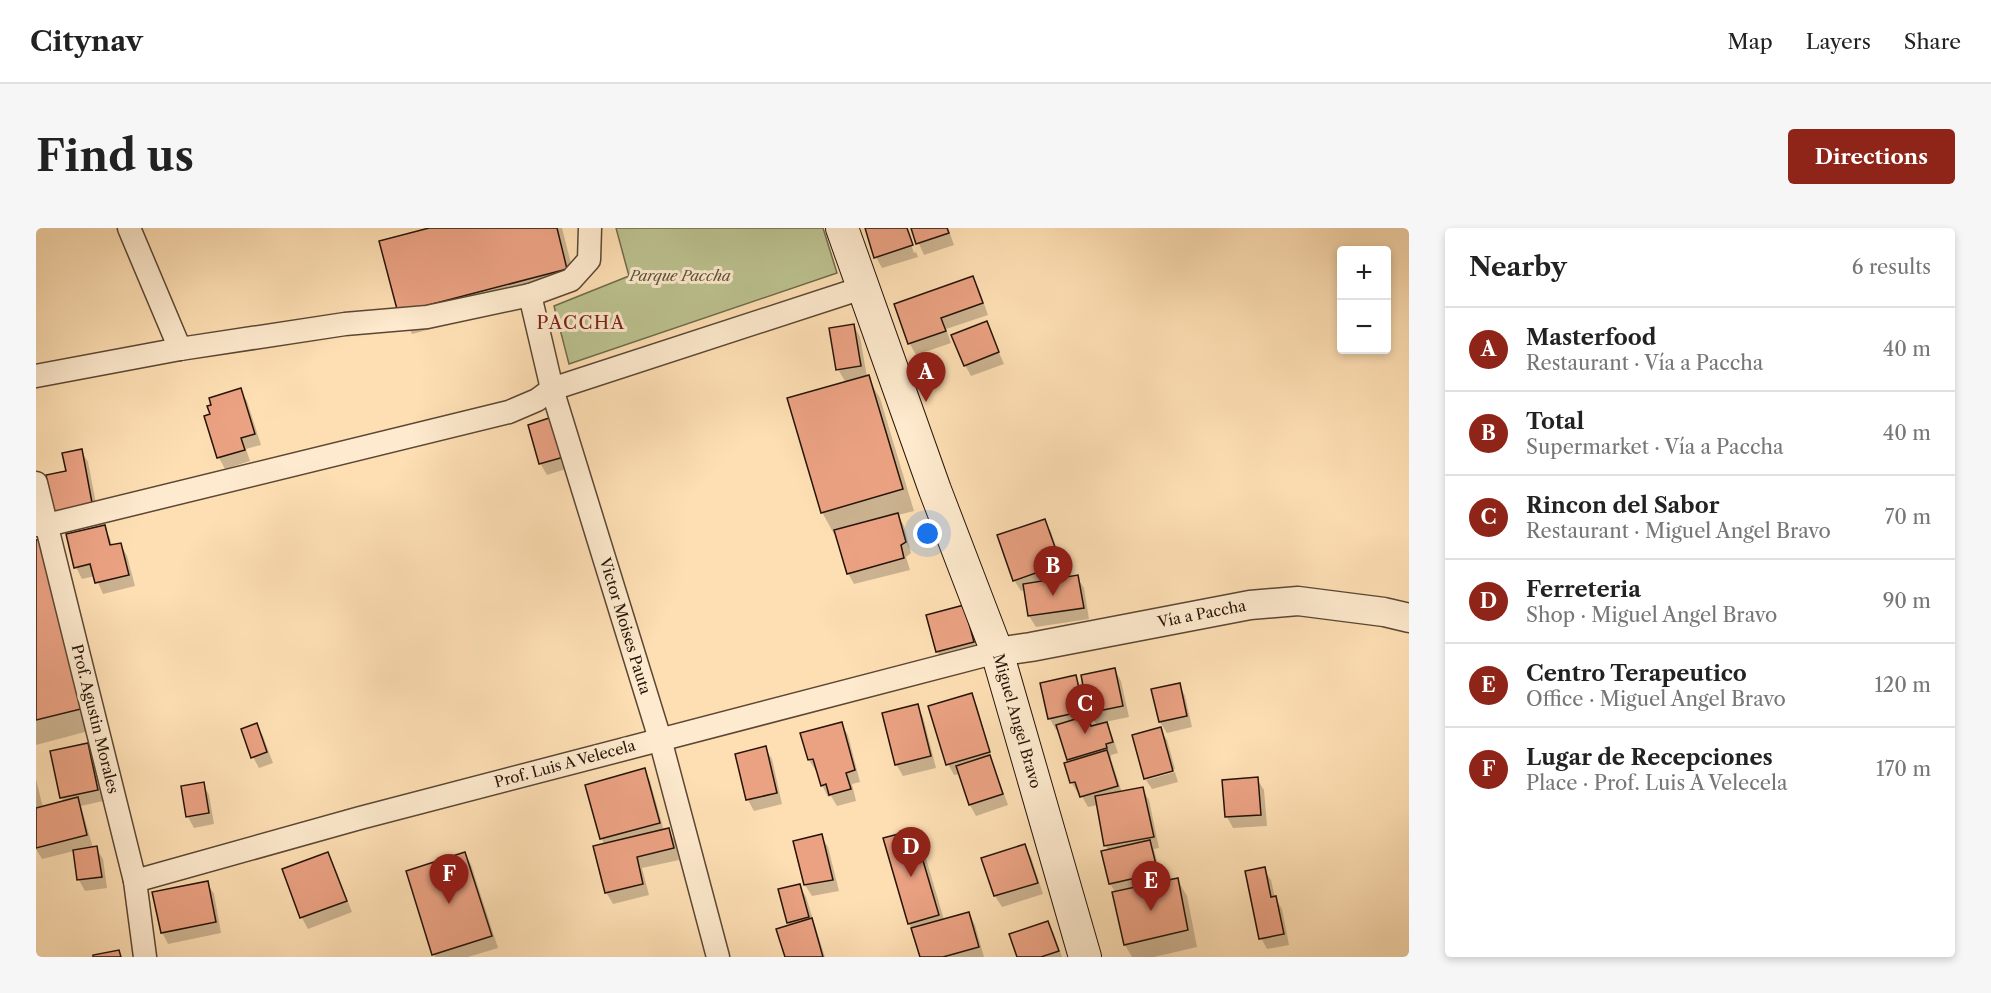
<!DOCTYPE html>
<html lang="en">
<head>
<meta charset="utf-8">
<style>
  body { margin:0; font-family:"Libre Caslon Text",serif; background:#f6f6f6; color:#222 }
  .controls { position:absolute; right:18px; top:18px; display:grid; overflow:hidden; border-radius:6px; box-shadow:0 3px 9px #0003 }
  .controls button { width:54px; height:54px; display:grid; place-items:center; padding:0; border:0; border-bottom:2px solid #e0e0e0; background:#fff; color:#222; font:30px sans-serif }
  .you { position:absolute; left:892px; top:306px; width:21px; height:21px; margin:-15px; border:4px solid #fff; border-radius:50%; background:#1a73e8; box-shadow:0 0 0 9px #1a73e833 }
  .badge { display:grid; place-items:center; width:39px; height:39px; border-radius:50%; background:#8f2418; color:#fff; font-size:20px; font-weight:700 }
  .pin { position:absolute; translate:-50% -50px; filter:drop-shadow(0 2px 3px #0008) }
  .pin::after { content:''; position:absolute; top:32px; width:21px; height:18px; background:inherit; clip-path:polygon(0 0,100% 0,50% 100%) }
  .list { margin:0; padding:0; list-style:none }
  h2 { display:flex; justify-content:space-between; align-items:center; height:78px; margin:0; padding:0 24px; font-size:26px }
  h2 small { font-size:20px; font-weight:400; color:#767676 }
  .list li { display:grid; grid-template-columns:39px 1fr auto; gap:18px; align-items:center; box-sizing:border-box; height:84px; padding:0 24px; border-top:2px solid #e0e0e0 }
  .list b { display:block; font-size:22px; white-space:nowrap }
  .list p { margin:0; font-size:20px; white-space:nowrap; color:#767676 }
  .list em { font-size:20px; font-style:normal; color:#767676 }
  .map { position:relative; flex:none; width:1373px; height:729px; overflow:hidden; border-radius:6px }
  header { display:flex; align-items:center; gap:36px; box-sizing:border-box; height:84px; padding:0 30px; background:#fff; border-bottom:2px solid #e0e0e0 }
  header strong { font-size:28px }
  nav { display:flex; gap:33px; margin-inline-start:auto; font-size:21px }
  .intro { display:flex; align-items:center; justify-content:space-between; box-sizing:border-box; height:144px; padding:0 36px }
  h1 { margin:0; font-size:42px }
  .button { padding:15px 27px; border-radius:6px; background:#8f2418; color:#fff; font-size:21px; font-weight:700 }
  main { display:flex; gap:36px; padding:0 36px }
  aside { flex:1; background:#fff; border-radius:6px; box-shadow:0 3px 9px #0003 }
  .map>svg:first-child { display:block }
</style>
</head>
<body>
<header>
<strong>Citynav</strong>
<nav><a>Map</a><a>Layers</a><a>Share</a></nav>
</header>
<div class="intro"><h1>Find us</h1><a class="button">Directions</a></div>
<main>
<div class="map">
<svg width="1373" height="729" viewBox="0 0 1373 729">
  <rect width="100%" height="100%" fill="#fedfb4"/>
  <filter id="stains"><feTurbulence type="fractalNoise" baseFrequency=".00333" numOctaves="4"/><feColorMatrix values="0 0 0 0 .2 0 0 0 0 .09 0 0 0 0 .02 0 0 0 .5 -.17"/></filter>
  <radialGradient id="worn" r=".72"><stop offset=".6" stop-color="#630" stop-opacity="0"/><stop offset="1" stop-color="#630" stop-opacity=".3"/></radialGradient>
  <polygon fill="#bcc290" stroke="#706b4c" stroke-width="1.5" points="580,0 787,0 801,45 533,136 518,78 593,48"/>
  <g fill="#0003" fill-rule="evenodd">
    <polygon points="399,0 526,0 542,63 376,106 364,84"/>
    <polygon points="830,0 869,0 878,25 880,24 882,29 846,40 840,29"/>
    <polygon points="876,0 912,0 918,17 888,27"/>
    <polygon points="937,50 943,61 952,87 910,101 915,115 880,127 874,116 860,77"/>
    <polygon points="950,95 968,136 935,148 929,137"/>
    <polygon points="818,98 824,109 831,149 844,170 878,283 862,287 868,298 875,325 870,329 874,342 818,356 812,345 801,305 798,306 786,284 810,155 802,141"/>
    <polygon points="204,162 211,173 225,217 210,221 214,233 189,241 183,230 170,189 176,187"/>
    <polygon points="516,191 533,240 511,247 504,235"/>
    <polygon points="45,223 52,234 63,291 31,245"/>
    <polygon points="1008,293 1015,304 1030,347 1021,351 1041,349 1048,360 1053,391 1000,399 993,388 989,362 985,363 978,352"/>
    <polygon points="68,299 74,310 76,318 85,317 91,328 99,358 67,366 59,348 46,351 40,339"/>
    <polygon points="0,314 60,501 0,517"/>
    <polygon points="934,390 943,425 907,434 901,423"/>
    <path d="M1079 442 1085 453 1093 489 1069 494 1076 507 1082 525 1075 527V531L1086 565 1106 561 1113 572 1123 620 1118 621 1127 655 1141 651 1151 668 1161 719 1118 729H1096L1089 717 1078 665H1080L1074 656 1067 624 1072 622 1070 618 1062 577 1052 579 1044 565H1042L1035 554 1034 535 1023 501 1020 502 1014 491 1039 448 1045 460 1050 479H1053ZM1051 479 1061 498 1055 499Z"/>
    <polygon points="1143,457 1149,468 1156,499 1131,505 1124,494"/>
    <polygon points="935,467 941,478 957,536 972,577 940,588 934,577 924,546 918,547 912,536"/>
    <polygon points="881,478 887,489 900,540 867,548 860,536"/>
    <polygon points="805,496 812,507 824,554 816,556 820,573 801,578 795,568 792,569 786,557 782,543 780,543 773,532 766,506"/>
    <polygon points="220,497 227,508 237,535 223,540 217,529"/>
    <polygon points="1124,501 1131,512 1139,541 1110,549 1110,551 1097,508"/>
    <polygon points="51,517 58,528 67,573 45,578 57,620 60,620 67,631 71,660 49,663 43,652 38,623 6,631 0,621 0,551 7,580 28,574 25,569"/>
    <polygon points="729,520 736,531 746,576 718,583 712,572 701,527"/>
    <polygon points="608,542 614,553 628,603 632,602 639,613 643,632 606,640 613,667 577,676 570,664 568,617 550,558"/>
    <polygon points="1139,544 1142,554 1116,561 1110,552"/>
    <polygon points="1221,551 1228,562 1231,598 1197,600 1191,589"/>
    <polygon points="167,556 173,567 178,596 158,600 152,589"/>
    <polygon points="877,603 887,620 908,692 933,685 939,697 948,729 885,729 878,704 873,696 849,611"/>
    <polygon points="785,608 792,619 803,663 776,668 769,657 758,615"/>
    <polygon points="988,618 995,629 1007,666 966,679 959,668 947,631"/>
    <polygon points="292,625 298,637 316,684 272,701 266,690 248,642"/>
    <polygon points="429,626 435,637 462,720 432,729 399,729 398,726"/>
    <polygon points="1228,641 1235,652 1239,670 1246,681 1253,717 1231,721 1225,710"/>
    <polygon points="171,655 178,666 185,705 132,716 126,704"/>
    <polygon points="763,657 770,669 789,729 750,729 754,698 752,694"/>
    <polygon points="1012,695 1018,706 1026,729 983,729"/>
  </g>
  <g fill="#eba283" stroke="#251408" stroke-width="1.5">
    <polygon points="393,0 521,0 531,41 362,85 343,13"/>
    <polygon points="829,0 871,0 877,17 838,30"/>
    <polygon points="875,0 911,0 913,5 880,16"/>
    <polygon points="937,48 947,75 905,90 910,103 872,116 858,76"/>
    <polygon points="951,93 963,124 928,138 915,107"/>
    <polygon points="818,96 825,138 800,142 793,100"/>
    <polygon points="833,147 867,261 785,285 751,170"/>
    <polygon points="205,160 219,206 205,210 209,222 181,230 168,188 174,186 171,178 175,177 173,170"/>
    <polygon points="516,189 528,229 503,236 492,197"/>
    <polygon points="46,221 57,280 17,287 10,247 30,243 26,225"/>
    <polygon points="862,285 870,314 865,317 868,330 811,346 798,302"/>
    <polygon points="1009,291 1025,336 977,353 961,307"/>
    <polygon points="69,297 74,317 85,315 93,347 59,355 54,336 38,340 30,306"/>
    <polygon points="4,311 49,480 0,492 0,312"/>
    <polygon points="1042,347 1048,380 992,388 987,356"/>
    <polygon points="928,377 938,414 900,424 890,387"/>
    <polygon points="1079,440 1087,478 1052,485 1045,447"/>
    <polygon points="1040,447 1048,483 1012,491 1004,455"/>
    <polygon points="1144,455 1151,488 1123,494 1115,461"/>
    <polygon points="936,465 954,524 910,537 892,478"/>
    <polygon points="882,476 895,528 859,537 846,485"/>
    <polygon points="1046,489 1047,494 1053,492 1055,498 1071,494 1077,514 1070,516 1071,520 1031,532 1020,497"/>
    <polygon points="806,494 819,542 810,545 815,561 793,567 790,556 785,558 777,531 772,532 764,505"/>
    <polygon points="221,495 231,524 215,530 205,501"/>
    <polygon points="1125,499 1137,543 1108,551 1096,507"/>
    <polygon points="52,515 62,562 24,570 14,523"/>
    <polygon points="730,518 741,565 710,572 699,526"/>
    <polygon points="1071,522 1082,558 1044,569 1039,554 1034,555 1028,535"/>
    <polygon points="954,527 967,566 933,577 920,538"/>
    <polygon points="609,540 624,595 564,611 549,557"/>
    <polygon points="1222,549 1225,587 1189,589 1186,552"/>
    <polygon points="168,554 173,585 150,589 145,558"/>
    <polygon points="1107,559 1118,609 1068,618 1059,568"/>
    <polygon points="42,569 51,607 0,620 0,580"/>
    <polygon points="633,600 638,620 601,629 607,656 569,665 557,618"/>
    <polygon points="878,602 903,687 872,696 847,610"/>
    <polygon points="786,606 797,652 768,657 757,613"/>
    <polygon points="1114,612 1122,645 1073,656 1065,623"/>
    <polygon points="989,616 1002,655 958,668 945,630"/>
    <polygon points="61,618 66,649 41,652 37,622"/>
    <polygon points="292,624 311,673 264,690 246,641"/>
    <polygon points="429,624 456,708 396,727 370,643"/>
    <polygon points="1229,639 1235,669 1240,668 1248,706 1223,711 1209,643"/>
    <polygon points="1142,650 1152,702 1088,717 1076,664"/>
    <polygon points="172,653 180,694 125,705 116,664"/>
    <polygon points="764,656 773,689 751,695 742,661"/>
    <polygon points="933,684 943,719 907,729 884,729 875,700"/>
    <polygon points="776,690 787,729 749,729 740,701"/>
    <polygon points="1012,693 1023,723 1005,729 981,729 973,706"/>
    <polygon points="83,722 85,729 57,729 57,727"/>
  </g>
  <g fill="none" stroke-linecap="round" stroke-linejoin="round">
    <g stroke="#5b4733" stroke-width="25">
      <g id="minor">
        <polyline points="93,0 144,121"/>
        <polyline points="494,67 516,161 624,511 682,729"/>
        <polyline points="0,148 144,121 309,96 391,89 494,67 535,52 553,32 554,0"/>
        <polyline points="0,255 99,653 109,729"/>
        <polyline points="0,297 11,297 473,184 501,172 516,161 826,60"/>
        <polyline points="99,653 324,590 961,424"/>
      </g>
    </g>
    <g stroke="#5b4733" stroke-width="31">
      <polyline id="tertiary" points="961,424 995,419 1214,377 1262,373 1348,384 1373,390"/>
    </g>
    <g stroke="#251408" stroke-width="34">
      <polyline id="secondary" points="806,0 899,262 961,424 1049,729"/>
    </g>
    <use href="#minor" stroke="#feeace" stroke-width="22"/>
    <use href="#tertiary" stroke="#feeace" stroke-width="28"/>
    <use href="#secondary" stroke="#feeace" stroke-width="32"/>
  </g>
  <g text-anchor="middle" stroke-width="6" stroke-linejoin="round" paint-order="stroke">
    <g font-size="15" font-style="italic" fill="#5a5138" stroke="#feeace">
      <text x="644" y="53">Parque Paccha</text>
    </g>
    <g font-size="15" fill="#251408" stroke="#feeace">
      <text transform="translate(1166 386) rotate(-11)" y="5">Vía a Paccha</text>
      <text transform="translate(589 398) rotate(73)" y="5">Victor Moises Pauta</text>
      <text transform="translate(59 491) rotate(76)" y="5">Prof. Agustin Morales</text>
      <text transform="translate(981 493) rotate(74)" y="5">Miguel Angel Bravo</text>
      <text transform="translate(529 536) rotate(-15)" y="5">Prof. Luis A Velecela</text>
    </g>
    <g font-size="18" letter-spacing="1.5" fill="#7a1f14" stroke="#feeace">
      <text x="545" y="101">PACCHA</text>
    </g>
  </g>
  <rect width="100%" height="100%" filter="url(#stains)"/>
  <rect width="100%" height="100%" fill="url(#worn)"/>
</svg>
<div class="controls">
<button>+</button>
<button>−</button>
</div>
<div class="you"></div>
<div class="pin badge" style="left:890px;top:174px">A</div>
<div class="pin badge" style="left:1017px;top:368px">B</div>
<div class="pin badge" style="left:1049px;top:506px">C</div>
<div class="pin badge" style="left:875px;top:649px">D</div>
<div class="pin badge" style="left:1115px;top:683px">E</div>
<div class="pin badge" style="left:413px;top:676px">F</div>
</div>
<aside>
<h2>Nearby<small>6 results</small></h2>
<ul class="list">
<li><span class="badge">A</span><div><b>Masterfood</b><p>Restaurant · Vía a Paccha</p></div><em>40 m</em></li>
<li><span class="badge">B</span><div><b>Total</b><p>Supermarket · Vía a Paccha</p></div><em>40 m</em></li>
<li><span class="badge">C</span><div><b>Rincon del Sabor</b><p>Restaurant · Miguel Angel Bravo</p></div><em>70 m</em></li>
<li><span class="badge">D</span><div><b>Ferreteria</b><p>Shop · Miguel Angel Bravo</p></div><em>90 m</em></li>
<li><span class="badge">E</span><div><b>Centro Terapeutico</b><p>Office · Miguel Angel Bravo</p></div><em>120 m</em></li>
<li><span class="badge">F</span><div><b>Lugar de Recepciones</b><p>Place · Prof. Luis A Velecela</p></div><em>170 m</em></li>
</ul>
</aside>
</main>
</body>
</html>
